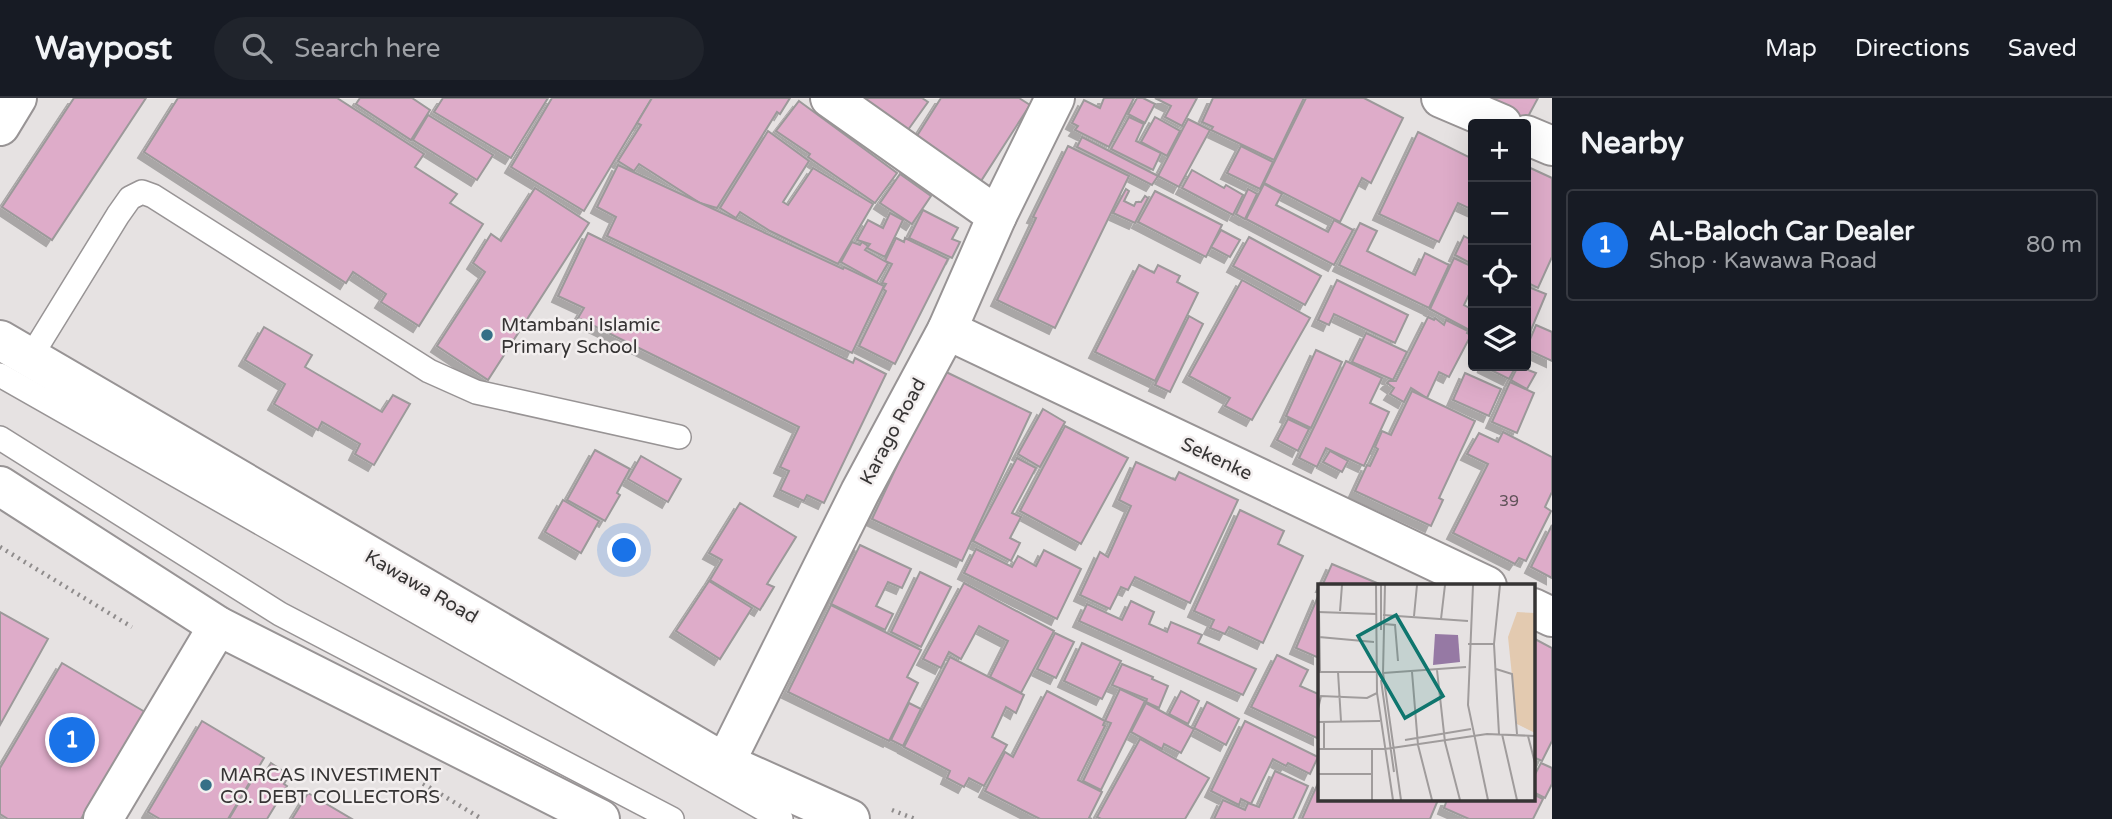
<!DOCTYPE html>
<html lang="en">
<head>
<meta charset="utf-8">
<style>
  body { margin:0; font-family:"Varela Round",sans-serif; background:#20242c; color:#f1f3f6 }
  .controls { position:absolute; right:21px; top:21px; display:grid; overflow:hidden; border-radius:7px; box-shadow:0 7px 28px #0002 }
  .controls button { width:63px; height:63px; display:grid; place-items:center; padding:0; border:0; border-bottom:2px solid #363941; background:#171b24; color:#f1f3f6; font:35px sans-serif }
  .you { position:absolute; left:625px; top:453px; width:24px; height:24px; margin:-18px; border:5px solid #fff; border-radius:50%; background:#1a73e8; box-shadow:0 0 0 10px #1a73e833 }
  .badge { display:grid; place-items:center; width:46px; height:46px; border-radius:50%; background:#1a73e8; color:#fff; font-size:23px; font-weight:700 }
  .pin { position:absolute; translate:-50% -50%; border:4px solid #fff; box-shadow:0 2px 7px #0006 }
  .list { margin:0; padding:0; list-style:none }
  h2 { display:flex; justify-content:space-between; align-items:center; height:91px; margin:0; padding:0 28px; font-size:30px }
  h2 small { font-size:23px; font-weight:400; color:#9ea1a6 }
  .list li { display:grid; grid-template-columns:46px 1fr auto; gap:21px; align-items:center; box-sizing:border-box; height:112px; margin:0 14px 14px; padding:0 14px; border:2px solid #363941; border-radius:7px }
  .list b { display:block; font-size:26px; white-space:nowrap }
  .list p { margin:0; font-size:23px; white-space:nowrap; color:#9ea1a6 }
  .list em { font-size:23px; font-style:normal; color:#9ea1a6 }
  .icon { flex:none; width:38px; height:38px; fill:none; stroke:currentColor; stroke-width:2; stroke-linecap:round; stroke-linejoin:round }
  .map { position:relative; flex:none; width:1552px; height:721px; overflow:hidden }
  header { display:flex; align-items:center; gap:42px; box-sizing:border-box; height:98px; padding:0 35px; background:#171b24; border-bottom:2px solid #363941 }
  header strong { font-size:33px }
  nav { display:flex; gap:38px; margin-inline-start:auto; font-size:24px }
  .search { width:490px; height:63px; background:#20242c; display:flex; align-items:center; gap:18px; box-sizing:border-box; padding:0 24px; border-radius:38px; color:#9ea1a6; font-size:26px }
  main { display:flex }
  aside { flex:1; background:#171b24 }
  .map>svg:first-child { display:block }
</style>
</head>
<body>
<header>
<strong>Waypost</strong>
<div class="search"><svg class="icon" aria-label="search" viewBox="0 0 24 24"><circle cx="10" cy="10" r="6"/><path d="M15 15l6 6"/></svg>Search here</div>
<nav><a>Map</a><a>Directions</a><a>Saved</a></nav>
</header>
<main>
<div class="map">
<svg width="1552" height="721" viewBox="0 0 1552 721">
  <defs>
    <filter id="shadow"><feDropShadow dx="-6" dy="6" stdDeviation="0" flood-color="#0004"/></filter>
  </defs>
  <rect width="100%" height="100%" fill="#e6e2e2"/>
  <g fill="#deacc9" stroke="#9c999a" stroke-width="2" filter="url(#shadow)">
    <polygon points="74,0 146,0 52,142 2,109"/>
    <polygon points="178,0 337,0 424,56 415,69 457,96 450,105 483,126 419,228 381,204 386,196 353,174 346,185 144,54"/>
    <polygon points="360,0 412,0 430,12 411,42 356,6"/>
    <polygon points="443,0 548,0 511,60 434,14"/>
    <polygon points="552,0 652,0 584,113 511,69"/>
    <polygon points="652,0 790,0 780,16 777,14 717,110 700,105 639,66 634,73 618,63 641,27 637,25"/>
    <polygon points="858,0 922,0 928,4 900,43"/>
    <polygon points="941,0 1019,0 1030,7 981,83 915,41"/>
    <polygon points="1104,0 1134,0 1109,49 1075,32 1078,28 1072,25 1084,2 1100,10"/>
    <polygon points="1137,0 1143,0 1155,6 1145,25 1128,16"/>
    <polygon points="1155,0 1197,0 1182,28 1165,19 1171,8"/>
    <polygon points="1213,0 1304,0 1274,62 1211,32 1213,29 1202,24"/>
    <polygon points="1306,0 1364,0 1403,20 1371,85 1362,80 1340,124 1264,85"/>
    <polygon points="1467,0 1538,0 1524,26"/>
    <polygon points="799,3 897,75 875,105 808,59 810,56 776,33"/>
    <polygon points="428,17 493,57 477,82 413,42"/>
    <polygon points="1129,19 1144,26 1136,43 1161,55 1153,72 1111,51"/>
    <polygon points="1155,19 1180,33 1167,58 1141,44"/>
    <polygon points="1188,21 1210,32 1179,89 1158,78"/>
    <polygon points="768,33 809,63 783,104 788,107 813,70 873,106 838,166 770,133 740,114 736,120 720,110"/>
    <polygon points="1418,34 1473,61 1473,112 1458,105 1439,144 1379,116"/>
    <polygon points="1082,39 1158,78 1152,87 1077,49"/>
    <polygon points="1068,48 1129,78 1055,230 997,202 1036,120 1033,119"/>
    <polygon points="1241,48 1273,64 1260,91 1227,75"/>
    <polygon points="618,67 843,171 844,169 884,188 852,255 607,138 616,119 597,109"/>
    <polygon points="1526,68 1552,80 1552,159 1538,190 1526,184"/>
    <polygon points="1192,72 1224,90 1226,87 1243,97 1233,117 1182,90"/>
    <polygon points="900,76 931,98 912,126 880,105"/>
    <polygon points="1264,86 1282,96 1276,107 1328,134 1334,122 1353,132 1334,167 1246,121"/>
    <polygon points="535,90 589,125 488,282 437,248 485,174 473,165 491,136 501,143"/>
    <polygon points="1126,91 1129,93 1124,103 1134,108 1136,104 1141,104 1145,98 1148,100 1135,125 1113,115"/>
    <polygon points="1248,91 1257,96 1245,121 1236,116"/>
    <polygon points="1155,93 1222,127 1206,159 1138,124"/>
    <polygon points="923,112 958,130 952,141 960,144 952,160 909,140"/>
    <polygon points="890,115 903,122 885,159 867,150 870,146 857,142 868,122 883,130"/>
    <polygon points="1360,125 1377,133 1367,153 1415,177 1425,155 1449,167 1429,210 1339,167"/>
    <polygon points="1221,132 1240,142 1230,159 1211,149"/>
    <polygon points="588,135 853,265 855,260 886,276 824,405 807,397 804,403 780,392 789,373 780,369 799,329 578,220 584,210 558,198"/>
    <polygon points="1464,138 1473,143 1473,159 1470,165 1455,157"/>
    <polygon points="1249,139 1321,178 1305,207 1233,168"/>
    <polygon points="896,140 904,144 905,140 948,161 895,266 859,248 886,193 883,191 886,186 882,185 892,166 885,163"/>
    <polygon points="852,144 860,147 862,144 868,148 865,152 888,165 877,184 841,164"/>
    <polygon points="1454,160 1473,169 1473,188 1464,207 1473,212 1473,234 1430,211"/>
    <polygon points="1139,167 1154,175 1158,167 1180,178 1177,184 1198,195 1155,283 1095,254"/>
    <polygon points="1242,182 1310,220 1252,322 1225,308 1230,300 1189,278"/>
    <polygon points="1337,182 1408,217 1395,245 1334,216 1329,227 1318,222"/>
    <polygon points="1526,188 1546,196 1526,244"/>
    <polygon points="1189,218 1203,226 1170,294 1155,287"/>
    <polygon points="1428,219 1434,222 1435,220 1444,227 1446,222 1468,233 1467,235 1471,237 1449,279 1439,274 1427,300 1411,290 1404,304 1390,296 1394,290 1387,285 1389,283 1396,283"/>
    <polygon points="1536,227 1552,234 1552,263 1526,251"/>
    <polygon points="264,229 312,257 305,269 382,314 393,297 410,306 374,367 355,356 360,346 322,324 318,332 274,306 285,286 245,262"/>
    <polygon points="1366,235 1407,254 1393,282 1352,264"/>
    <polygon points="1316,252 1342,264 1311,330 1286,318"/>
    <polygon points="1346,263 1382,280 1370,305 1389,314 1364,368 1326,350 1317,369 1299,360"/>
    <polygon points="1483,268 1516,268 1509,281"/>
    <polygon points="1518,268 1536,275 1527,291 1511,282"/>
    <polygon points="942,272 1031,315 962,463 872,421"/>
    <polygon points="1465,275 1501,291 1489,318 1453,302"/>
    <polygon points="1510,284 1534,295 1517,335 1492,324"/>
    <polygon points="1412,293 1475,323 1439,400 1443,402 1431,428 1355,393 1367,367 1370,368 1378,351 1375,349 1382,333 1391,337"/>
    <polygon points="1043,311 1065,324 1040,369 1018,356"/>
    <polygon points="1288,321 1309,331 1298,353 1277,342"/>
    <polygon points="1065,328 1128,360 1081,446 1020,413"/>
    <polygon points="1503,334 1552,359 1552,394 1545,409 1551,413 1526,463 1519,460 1515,466 1453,435 1488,366 1467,356 1479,335 1498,344"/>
    <polygon points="595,352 630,371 617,395 620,397 605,423 567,402"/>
    <polygon points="1330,353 1348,363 1342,374 1323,364"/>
    <polygon points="641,358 681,381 668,404 628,381"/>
    <polygon points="1017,360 1036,370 1012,415 1021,419 1010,440 1020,445 1011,463 973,443"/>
    <polygon points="1136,364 1175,382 1179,374 1238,402 1190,505 1135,479 1128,492 1121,489 1110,511 1080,497 1100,454 1108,459 1131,408 1119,402"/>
    <polygon points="563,402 599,423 581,455 545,434"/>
    <polygon points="740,405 796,439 767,486 774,489 760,512 710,482 722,462 709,455"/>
    <polygon points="1240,412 1284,433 1278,446 1303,458 1263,545 1229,529 1225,536 1210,530 1214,522 1194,513"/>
    <polygon points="1552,427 1552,480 1531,469"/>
    <polygon points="860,447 911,471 902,490 888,484 876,508 893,516 885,532 831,506"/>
    <polygon points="976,451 1012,469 1018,458 1036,468 1044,452 1081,471 1057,521 964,475"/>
    <polygon points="1332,466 1384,488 1322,488"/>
    <polygon points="920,474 951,489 921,549 891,534"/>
    <polygon points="709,483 752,510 720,561 676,533"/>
    <polygon points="964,485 1054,533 1021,595 990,579 1008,543 979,528 961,561 949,554 941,570 923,561"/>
    <polygon points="1319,496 1319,560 1296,550"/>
    <polygon points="1131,503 1154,514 1149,526 1167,534 1171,524 1202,537 1198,545 1256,571 1243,597 1079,523 1087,506 1122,522"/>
    <polygon points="831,507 921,552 907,579 918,585 889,643 788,594"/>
    <polygon points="0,514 48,541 0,627"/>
    <polygon points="1055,535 1074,544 1056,580 1037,571"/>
    <polygon points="1533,540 1552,550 1552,643 1542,663 1533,659"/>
    <polygon points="1082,545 1121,563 1102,601 1064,583"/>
    <polygon points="1277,557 1308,572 1300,588 1318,596 1319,593 1319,641 1251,609"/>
    <polygon points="950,559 1024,597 1016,615 1006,609 992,639 1007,647 984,688 969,680 964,689 947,680 950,673 904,649"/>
    <polygon points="62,565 145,614 81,721 8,721 0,716 0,670"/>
    <polygon points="1122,566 1153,579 1152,581 1168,588 1159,610 1146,604 1147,601 1112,587"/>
    <polygon points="1120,591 1145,603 1101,692 1083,683 1111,625 1105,623"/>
    <polygon points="1047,593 1105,623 1103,627 1105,628 1078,682 1102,694 1089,720 1092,721 1040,721 985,693 1005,654 1013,659"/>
    <polygon points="1181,593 1199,603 1188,626 1169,616"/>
    <polygon points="1207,604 1239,621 1226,647 1194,630"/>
    <polygon points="909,605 921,611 903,648 891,642"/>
    <polygon points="1146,605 1194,631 1181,655 1164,646 1162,651 1131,634"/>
    <polygon points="202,623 264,660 228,721 160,721 148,714"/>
    <polygon points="1245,623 1318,659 1310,676 1288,665 1286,668 1273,661 1251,706 1241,701 1239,707 1211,693"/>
    <polygon points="1140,641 1209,680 1185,721 1101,721 1097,719"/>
    <polygon points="271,665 289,677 284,686 287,688 267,721 229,721 258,672 264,676"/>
    <polygon points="1541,665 1552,670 1552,686 1545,700 1533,694 1533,680"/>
    <polygon points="1275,673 1308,688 1293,721 1214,721 1223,702 1245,712 1248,705 1259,709"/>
    <polygon points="1319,683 1319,702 1438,702 1430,721 1302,721"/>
    <polygon points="308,695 352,721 292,721"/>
    <polygon points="1533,696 1543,701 1533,721 1469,721 1444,710 1447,702 1533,702"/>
  </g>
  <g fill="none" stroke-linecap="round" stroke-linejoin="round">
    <g stroke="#989495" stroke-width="26">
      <g id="service">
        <polyline points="30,260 118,117 130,100 142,94 153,98 429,273 476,294 679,339"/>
        <polyline points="0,277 781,721"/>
        <polyline points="0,340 280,516 672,721"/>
      </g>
    </g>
    <g stroke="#989495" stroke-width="42">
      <g id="minor">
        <polyline points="830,0 997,118"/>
        <polyline points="1441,0 1502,26"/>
        <polyline points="0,28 17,0"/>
        <polyline points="1526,37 1552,48"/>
        <polyline points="947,232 1487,488"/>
        <polyline points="1533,510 1552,519"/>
        <polyline points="725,665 860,394 947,232 997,118 1055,0"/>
        <polyline points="103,721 218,528"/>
      </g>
    </g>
    <g stroke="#989495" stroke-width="42">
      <g id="primary">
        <polyline points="0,242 725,665 850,721"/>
        <polyline points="0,388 218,528 600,721"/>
      </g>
    </g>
    <g stroke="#8f8c8c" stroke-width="4.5" stroke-dasharray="2 5" stroke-linecap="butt">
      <polyline points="0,449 132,529"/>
      <polyline points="417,682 482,721"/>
      <polyline points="892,712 915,721"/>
    </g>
    <use href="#service" stroke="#fff" stroke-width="23"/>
    <use href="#minor" stroke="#fff" stroke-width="38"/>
    <use href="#primary" stroke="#fff" stroke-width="38"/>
  </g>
  <g fill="#356f87" stroke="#f3efef" stroke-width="2.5">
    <circle cx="487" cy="237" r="7"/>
    <circle cx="206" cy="687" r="7"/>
  </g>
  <g text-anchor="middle" stroke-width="5" stroke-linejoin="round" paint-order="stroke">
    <g font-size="16" fill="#605259">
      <text x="1509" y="408">39</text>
    </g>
    <g font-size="19" fill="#363434" stroke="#f3efef" text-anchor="start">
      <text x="501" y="233">Mtambani Islamic<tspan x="501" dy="22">Primary School</tspan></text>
      <text x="220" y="683">MARCAS INVESTIMENT<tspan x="220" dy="22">CO. DEBT COLLECTORS</tspan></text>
    </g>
    <g font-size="19" fill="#363434" stroke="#f3efef">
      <text transform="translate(892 333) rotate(-62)" y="7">Karago Road</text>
      <text transform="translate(1217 360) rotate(25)" y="7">Sekenke</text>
      <text transform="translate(422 488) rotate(30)" y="7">Kawawa Road</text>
    </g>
  </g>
  <g transform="translate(1318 486)">
    <rect width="217" height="217" fill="#e6e2e2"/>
    <path d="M199 28 217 29V149L199 140 190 53Z" fill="#e3cab0"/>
    <path d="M117 50 140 51 142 78 115 81Z" fill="#9679a4"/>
    <path fill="none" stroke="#a09c9c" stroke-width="2" d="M58 1 59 109 75 216M67 1 65 89 83 216M155 1 150 121 170 216M22 27 24 1M0 28 58 30M1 28 2 88M65 31 150 37M96 32 99 1M123 35 127 1M66 40 77 41 80 77M63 46V1M1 53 56 58M150 60H176M178 85 194 90 199 150M119 86 127 158 142 216M0 88H58M20 88 23 137M94 88 100 161 114 216M65 89 148 83M63 96 76 188M0 125 3 112 49 114 59 109M0 138 62 137M6 138V165M181 150 176 60 182 1M184 150 199 216M210 152 217 179M87 156 153 145M54 164V216M0 165H67L169 150 217 152M0 190H55"/>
    <path fill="#0f766e" fill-opacity="0.15" stroke="#0f766e" stroke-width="3.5" d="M78 31 125 112 87 134 40 52Z"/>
    <rect width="217" height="217" fill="none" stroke="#363434" stroke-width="3.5"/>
  </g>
</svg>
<div class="controls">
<button>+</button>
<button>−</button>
<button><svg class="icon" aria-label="locate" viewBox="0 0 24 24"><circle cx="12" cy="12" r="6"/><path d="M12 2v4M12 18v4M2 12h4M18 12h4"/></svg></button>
<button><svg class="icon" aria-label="layers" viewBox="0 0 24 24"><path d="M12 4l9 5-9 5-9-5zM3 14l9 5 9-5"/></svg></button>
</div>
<div class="you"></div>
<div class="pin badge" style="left:72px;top:642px">1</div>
</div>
<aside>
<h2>Nearby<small></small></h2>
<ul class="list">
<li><span class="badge">1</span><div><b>AL-Baloch Car Dealer</b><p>Shop · Kawawa Road</p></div><em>80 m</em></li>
</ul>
</aside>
</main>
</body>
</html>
